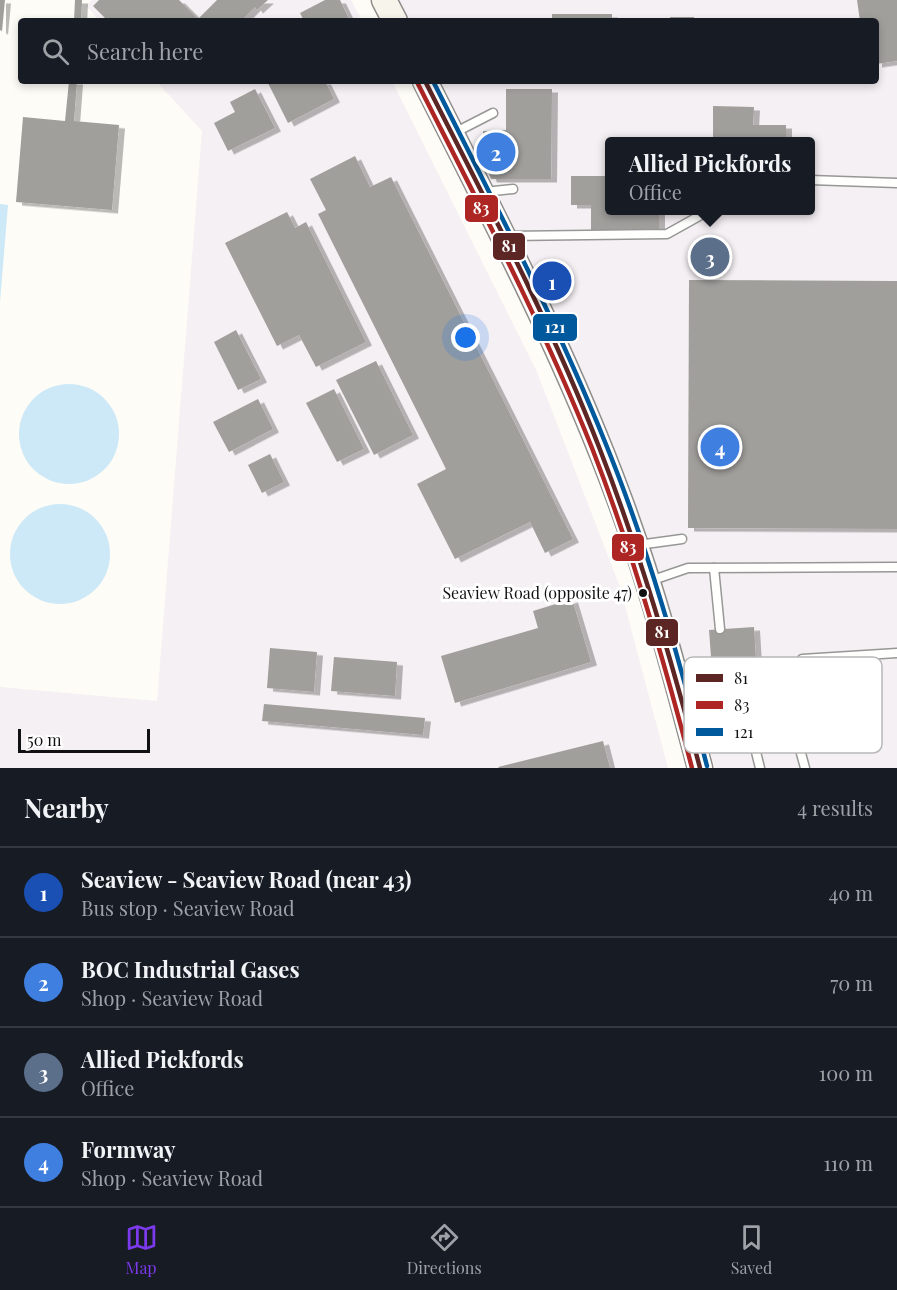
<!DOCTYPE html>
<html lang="en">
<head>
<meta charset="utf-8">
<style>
  body { margin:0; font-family:"Playfair Display",serif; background:#20242c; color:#f1f3f6 }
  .scale { position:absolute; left:18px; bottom:15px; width:132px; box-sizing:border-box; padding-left:6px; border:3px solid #111; border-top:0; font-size:16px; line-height:21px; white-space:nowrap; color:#111; -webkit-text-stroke:4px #fff; paint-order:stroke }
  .you { position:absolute; left:466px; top:338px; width:21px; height:21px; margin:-15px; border:4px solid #fff; border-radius:50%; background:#1a73e8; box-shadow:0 0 0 9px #1a73e833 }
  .badge { display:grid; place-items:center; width:39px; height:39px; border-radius:50%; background:#7c3aed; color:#fff; font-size:20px; font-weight:700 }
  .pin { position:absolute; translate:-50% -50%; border:3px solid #fff; box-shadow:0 2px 6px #0006 }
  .popup { position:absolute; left:605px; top:137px; width:210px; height:78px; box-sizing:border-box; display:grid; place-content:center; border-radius:6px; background:#171b24; filter:drop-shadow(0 2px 4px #0005); font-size:20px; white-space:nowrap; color:#9ea1a6 }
  .popup b { font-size:22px; color:#f1f3f6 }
  .popup::after { content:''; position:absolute; left:50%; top:100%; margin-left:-12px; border:12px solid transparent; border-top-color:#171b24 }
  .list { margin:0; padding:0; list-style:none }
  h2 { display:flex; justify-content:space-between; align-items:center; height:78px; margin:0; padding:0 24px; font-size:26px }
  h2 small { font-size:20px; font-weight:400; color:#9ea1a6 }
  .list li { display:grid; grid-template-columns:39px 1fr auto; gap:18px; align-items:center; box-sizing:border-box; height:90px; padding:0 24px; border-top:2px solid #363941 }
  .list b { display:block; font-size:22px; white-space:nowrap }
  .list p { margin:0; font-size:20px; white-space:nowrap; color:#9ea1a6 }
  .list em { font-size:20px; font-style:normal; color:#9ea1a6 }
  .icon { flex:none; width:33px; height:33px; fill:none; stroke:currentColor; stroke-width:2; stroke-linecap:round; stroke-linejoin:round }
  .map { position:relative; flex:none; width:897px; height:768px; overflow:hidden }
  .search { position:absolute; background:#171b24; box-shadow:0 3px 9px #0003; left:18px; right:18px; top:18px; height:66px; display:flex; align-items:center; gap:15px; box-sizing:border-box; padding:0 21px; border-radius:6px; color:#9ea1a6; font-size:22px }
  .sheet { height:438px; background:#171b24 }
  nav { display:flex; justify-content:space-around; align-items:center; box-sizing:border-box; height:84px; border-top:2px solid #363941; background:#171b24; font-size:16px; color:#9ea1a6 }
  nav a { display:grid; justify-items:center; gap:3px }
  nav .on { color:#7c3aed }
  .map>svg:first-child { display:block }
</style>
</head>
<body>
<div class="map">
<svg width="897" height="768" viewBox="0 0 897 768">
  <defs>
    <filter id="shadow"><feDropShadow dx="6" dy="3.5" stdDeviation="0" flood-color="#0004"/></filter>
  </defs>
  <rect width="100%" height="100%" fill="#fdfcf7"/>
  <g fill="#f5f0f3" fill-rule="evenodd">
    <polygon points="92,0 351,0 362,21 100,21 86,6"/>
    <path d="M397 0H897V768H715L638 515 573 354 437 81H876V21H407ZM610 142H810V210H610Z"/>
    <polygon points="156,81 392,81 537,372 620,587 668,768 0,768 0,687 157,701 202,131"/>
  </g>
  <g fill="#cde8f7">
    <polygon points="0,204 8,205 0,302"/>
    <circle cx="69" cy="434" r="50"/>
    <circle cx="60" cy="554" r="50"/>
  </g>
  <g fill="#a19f9c" filter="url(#shadow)">
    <polygon points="0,0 5,0 2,31 0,30"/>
    <polygon points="75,0 82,0 81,21 74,21"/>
    <polygon points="99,0 179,0 198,19 217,0 268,0 257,10 255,7 241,21 108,21 93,6"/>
    <polygon points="325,0 340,0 350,21 304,21 300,13"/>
    <polygon points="857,0 897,0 897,61 876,64 876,21 860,21"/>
    <rect x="552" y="14" width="60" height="7"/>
    <rect x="670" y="17" width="24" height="4"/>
    <polygon points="69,81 77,81 74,121 119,125 112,210 16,202 23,117 65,121"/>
    <polygon points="267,81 325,81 334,99 288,123"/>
    <polygon points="255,89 275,128 228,151 214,123 235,112 230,102"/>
    <polygon points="506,89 552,89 551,179 491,179 483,158 483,131 506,130"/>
    <polygon points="713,106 754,107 753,125 786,125 786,142 713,142"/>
    <polygon points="355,156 370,187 391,177 573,539 545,553 530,522 455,559 417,484 446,469 318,214 326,210 310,179"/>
    <polygon points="571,176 610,176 610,210 659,210 659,231 591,231 591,205 571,205"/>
    <polygon points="287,212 295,228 306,222 366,342 316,367 299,335 277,346 225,243"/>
    <polygon points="689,280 897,281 897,529 688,528"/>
    <polygon points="236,330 261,379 238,390 214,342"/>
    <polygon points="376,361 413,435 374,455 336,380"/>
    <polygon points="334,389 364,449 337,462 306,403"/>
    <polygon points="258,399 273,429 229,452 213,422"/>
    <polygon points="270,454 284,482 262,493 248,465"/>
    <polygon points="572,599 591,662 455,703 441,656 538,628 533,611"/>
    <polygon points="754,627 758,694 714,697 709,630"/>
    <polygon points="270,648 317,652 314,692 267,688"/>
    <polygon points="334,657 397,662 395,696 331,691"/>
    <polygon points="264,704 425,718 423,735 262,721"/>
    <polygon points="603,741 610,768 499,768 498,767"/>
  </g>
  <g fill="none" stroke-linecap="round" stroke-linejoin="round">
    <g stroke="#979795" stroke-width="11">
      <g id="lane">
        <polyline points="454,133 493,113"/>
        <polyline points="810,180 897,183"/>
        <polyline points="484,192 513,189"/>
        <polyline points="506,236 667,234 710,210"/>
        <polyline points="638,545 682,539"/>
        <polyline points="714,568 720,629"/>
        <polyline points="650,581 688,568 896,567"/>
        <polyline points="727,696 728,714 753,740 760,768"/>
        <path d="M805 768C796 733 779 691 802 659L897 653"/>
      </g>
    </g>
    <g stroke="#8e8d8b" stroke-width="27">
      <g id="secondary">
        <polyline points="384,0 395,21"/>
        <path d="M425 81C494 218 566 354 619 498 652 586 676 677 700 768"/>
      </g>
    </g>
    <use href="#lane" stroke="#fffffe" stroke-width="8"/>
    <use href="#secondary" stroke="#f6f4eb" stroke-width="24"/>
    <g stroke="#fff" stroke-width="9">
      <path id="bus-1" d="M425 81C486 201 550 321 599 447 640 552 671 659 700 768"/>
    </g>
    <g stroke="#fff" stroke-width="9">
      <path id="bus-2" d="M418 84C479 204 542 323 592 448 633 553 664 660 692 768"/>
    </g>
    <g stroke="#fff" stroke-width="9">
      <path id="bus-3" d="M433 81C493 200 555 318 605 442 648 547 678 656 707 766"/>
    </g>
    <use href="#bus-1" stroke="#5c2624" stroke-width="4.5"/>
    <use href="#bus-2" stroke="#ad2624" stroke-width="4.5"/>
    <use href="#bus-3" stroke="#00599c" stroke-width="4.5"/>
  </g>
  <circle fill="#111" stroke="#fff" stroke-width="2" cx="643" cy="593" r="5"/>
  <g text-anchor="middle" stroke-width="6" stroke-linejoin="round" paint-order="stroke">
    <g font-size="16" fill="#111" stroke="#fff" text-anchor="end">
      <text x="632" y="599">Seaview Road (opposite 47)</text>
    </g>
  </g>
  <rect x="684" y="657" width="198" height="96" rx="9" fill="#fff" stroke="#b8b8b8" stroke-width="1.5"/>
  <rect x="696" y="674" width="27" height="8" fill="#5c2624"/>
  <rect x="696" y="701" width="27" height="8" fill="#ad2624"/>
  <rect x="696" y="728" width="27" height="8" fill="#00599c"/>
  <g font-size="16" fill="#111">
    <text x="734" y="684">81</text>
    <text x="734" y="711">83</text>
    <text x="734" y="738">121</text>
  </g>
  <g stroke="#fff" stroke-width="2">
    <rect x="464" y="194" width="35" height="29" rx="6" fill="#ad2624"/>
    <rect x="492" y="232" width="34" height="29" rx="6" fill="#5c2624"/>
    <rect x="532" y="313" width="46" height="29" rx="6" fill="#00599c"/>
    <rect x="611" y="533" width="34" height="29" rx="6" fill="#ad2624"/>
    <rect x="645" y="618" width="34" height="29" rx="6" fill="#5c2624"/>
  </g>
  <g font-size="16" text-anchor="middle" font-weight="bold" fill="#fff">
    <text x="481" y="214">83</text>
    <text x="509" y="252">81</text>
    <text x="555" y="333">121</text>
    <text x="628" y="553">83</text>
    <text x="662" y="638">81</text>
  </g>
</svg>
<div class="scale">50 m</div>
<div class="you"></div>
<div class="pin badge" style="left:552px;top:281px;background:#1a4fb4">1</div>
<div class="pin badge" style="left:496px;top:152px;background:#3f7fe0">2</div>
<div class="pin badge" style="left:710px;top:257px;background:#5c6f8a">3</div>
<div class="popup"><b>Allied Pickfords</b>Office</div>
<div class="pin badge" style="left:720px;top:447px;background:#3f7fe0">4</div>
<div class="search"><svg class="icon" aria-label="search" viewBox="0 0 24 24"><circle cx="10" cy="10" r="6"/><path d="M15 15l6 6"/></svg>Search here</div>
</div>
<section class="sheet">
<h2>Nearby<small>4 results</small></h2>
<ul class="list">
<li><span class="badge" style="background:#1a4fb4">1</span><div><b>Seaview - Seaview Road (near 43)</b><p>Bus stop · Seaview Road</p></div><em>40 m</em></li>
<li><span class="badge" style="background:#3f7fe0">2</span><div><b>BOC Industrial Gases</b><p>Shop · Seaview Road</p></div><em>70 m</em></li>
<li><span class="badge" style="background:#5c6f8a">3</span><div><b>Allied Pickfords</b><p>Office</p></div><em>100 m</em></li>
<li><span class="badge" style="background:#3f7fe0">4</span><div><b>Formway</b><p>Shop · Seaview Road</p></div><em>110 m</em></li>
</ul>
</section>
<nav>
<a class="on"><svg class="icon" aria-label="map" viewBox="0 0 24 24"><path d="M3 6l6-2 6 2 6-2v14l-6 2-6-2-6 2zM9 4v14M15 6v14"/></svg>Map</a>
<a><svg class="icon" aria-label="directions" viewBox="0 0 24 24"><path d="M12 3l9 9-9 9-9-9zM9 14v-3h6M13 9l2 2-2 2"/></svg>Directions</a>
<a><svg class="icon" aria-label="saved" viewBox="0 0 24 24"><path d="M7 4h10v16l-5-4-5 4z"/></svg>Saved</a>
</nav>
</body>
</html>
